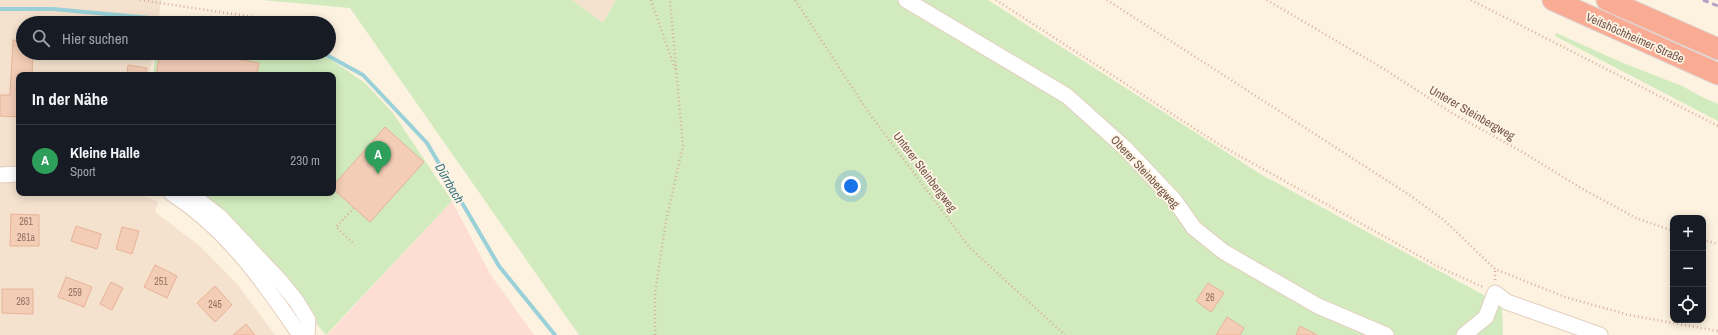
<!DOCTYPE html>
<html lang="de">
<head>
<meta charset="utf-8">
<style>
  body { margin:0; font-family:"Archivo Narrow",sans-serif; background:#242831; color:#f1f3f6 }
  .controls { position:absolute; right:12px; bottom:12px; display:grid; overflow:hidden; border-radius:8px; box-shadow:0 2px 10px #0003 }
  .controls button { width:36px; height:36px; display:grid; place-items:center; padding:0; border:0; border-bottom:1px solid #363941; background:#171b24; color:#f1f3f6; font:20px sans-serif }
  .you { position:absolute; left:851px; top:186px; width:14px; height:14px; margin:-10px; border:3px solid #fff; border-radius:50%; background:#1a73e8; box-shadow:0 0 0 6px #1a73e833 }
  .badge { display:grid; place-items:center; width:26px; height:26px; border-radius:50%; background:#8c9099; color:#fff; font-size:13px; font-weight:700 }
  .pin { position:absolute; translate:-50% -33px; filter:drop-shadow(0 1px 2px #0008) }
  .pin::after { content:''; position:absolute; top:21px; width:14px; height:12px; background:inherit; clip-path:polygon(0 0,100% 0,50% 100%) }
  .list { margin:0; padding:0; list-style:none }
  h2 { display:flex; justify-content:space-between; align-items:center; height:52px; margin:0; padding:0 16px; font-size:17px }
  h2 small { font-size:13px; font-weight:400; color:#9ea1a6 }
  .list li { display:grid; grid-template-columns:26px 1fr auto; gap:12px; align-items:center; box-sizing:border-box; height:72px; padding:0 16px; border-top:1px solid #363941 }
  .list b { display:block; font-size:15px; white-space:nowrap }
  .list p { margin:0; font-size:13px; white-space:nowrap; color:#9ea1a6 }
  .list em { font-size:13px; font-style:normal; color:#9ea1a6 }
  .icon { flex:none; width:22px; height:22px; fill:none; stroke:currentColor; stroke-width:2; stroke-linecap:round; stroke-linejoin:round }
  .map { position:relative; flex:none; width:1718px; height:335px; overflow:hidden }
  .search { position:absolute; background:#171b24; box-shadow:0 2px 10px #0003; left:16px; top:16px; width:320px; height:44px; display:flex; align-items:center; gap:10px; box-sizing:border-box; padding:0 14px; border-radius:22px; color:#9ea1a6; font-size:15px }
  .panel { position:absolute; background:#171b24; box-shadow:0 2px 10px #0003; left:16px; top:72px; width:320px; height:124px; border-radius:8px }
  .map>svg:first-child { display:block }
</style>
</head>
<body>
<div class="map">
<svg width="1718" height="335" viewBox="0 0 1718 335">
  <rect width="100%" height="100%" fill="#fdf1df"/>
  <g fill="#f5e2ce">
    <polygon points="0,0 161,0 158,23 23,23 23,53 153,53 149,75 19,75 19,193 138,193 158,202 155,212 201,247 237,284 275,335 0,335"/>
    <polygon points="572,0 616,0 603,23"/>
  </g>
  <polygon fill="#feded3" points="452,201 490,274 534,335 327,335"/>
  <g fill="#d1ebbe">
    <polygon points="262,0 572,0 603,23 616,0 988,0 1262,175 1502,305 1503,335 579,335 350,8"/>
    <polygon points="1556,33 1623,63 1682,86 1702,97 1718,104 1718,121 1555,36"/>
    <polygon points="156,53 301,53 327,57 365,83 393,113 452,201 326,335 262,259 192,193 333,193 333,75 153,75"/>
  </g>
  <g fill="none" stroke-linecap="round" stroke-linejoin="round">
    <g stroke="#9ad1d9" stroke-width="4">
      <polyline points="0,9 53,9 172,20 185,23"/>
      <polyline points="323,53 363,75 427,143 499,266 555,335"/>
    </g>
  </g>
  <g fill="#f3cdb6" stroke="#e7b296">
    <polygon points="13,40 23,41 23,53 33,53 32,75 19,75 19,117 0,116 0,95 10,95"/>
    <polygon points="160,53 201,53 259,63 257,73 267,75 156,75"/>
    <polygon points="128,65 147,68 145,75 127,75"/>
    <polygon points="385,127 424,162 370,222 333,189 333,186"/>
    <polygon points="11,214 39,215 39,246 10,246"/>
    <polygon points="76,226 101,234 97,249 71,241"/>
    <polygon points="122,227 139,231 132,254 116,249"/>
    <polygon points="155,265 177,276 167,298 144,287"/>
    <polygon points="66,277 92,287 84,307 58,297"/>
    <polygon points="111,282 123,288 112,310 100,304"/>
    <polygon points="1208,283 1224,293 1211,312 1196,301"/>
    <polygon points="215,286 232,305 215,322 197,303"/>
    <polygon points="2,289 33,289 33,314 2,313"/>
    <polygon points="1227,317 1244,328 1240,335 1216,335"/>
    <polygon points="246,324 255,335 233,335"/>
    <polygon points="1300,326 1317,335 1296,335"/>
  </g>
  <g fill="none" stroke-linecap="round" stroke-linejoin="round">
    <g stroke="#e3cebe" stroke-width="17">
      <g id="minor">
        <polyline points="906,0 1067,96 1125,148 1175,201 1194,228 1224,252 1318,306 1386,335"/>
        <polyline points="0,175 19,174"/>
        <path d="M171 193C226 228 264 282 300 335"/>
        <polyline points="189,193 220,217 282,283 297,302 308,320 307,335"/>
        <polyline points="1464,335 1486,317 1495,293 1507,302 1600,335"/>
      </g>
    </g>
    <g stroke="#ded6d3" stroke-width="23">
      <g id="highway">
        <polyline points="1553,0 1718,74"/>
        <polyline points="1607,0 1718,49"/>
      </g>
    </g>
    <g stroke="#d8b09a" stroke-width="2.5" stroke-dasharray="1 3" stroke-linecap="butt">
      <polyline points="140,0 294,23"/>
      <polyline points="651,0 676,72"/>
      <polyline points="795,0 869,113 970,248 1065,335"/>
      <polyline points="996,0 1220,145 1439,267 1483,287"/>
      <polyline points="1107,0 1411,196 1445,221 1495,269 1565,297 1629,315 1718,331"/>
      <polyline points="1267,0 1384,69 1452,113 1524,153 1581,188 1636,218 1673,231"/>
      <polyline points="1471,0 1718,126"/>
      <polyline points="329,29 336,30"/>
      <polyline points="354,208 336,227 355,245"/>
      <polyline points="1703,240 1718,244"/>
      <polyline points="1495,280 1495,269"/>
      <polyline points="655,335 655,293 666,221 683,146 670,0"/>
    </g>
    <use href="#minor" stroke="#fff" stroke-width="15"/>
    <use href="#highway" stroke="#faab93" stroke-width="21"/>
    <polyline stroke="#b39fc6" stroke-width="3" stroke-dasharray="6 4" stroke-linecap="butt" points="1703,0 1718,6"/>
  </g>
  <g text-anchor="middle" stroke-width="3.5" stroke-linejoin="round" paint-order="stroke">
    <g font-size="10" fill="#947362">
      <text x="26" y="225">261</text>
      <text x="26" y="241">261a</text>
      <text x="161" y="285">251</text>
      <text x="75" y="296">259</text>
      <text x="1210" y="301">26</text>
      <text x="23" y="305">263</text>
      <text x="215" y="308">245</text>
    </g>
    <g font-size="12" fill="#745546" stroke="#fff5e6">
      <text transform="translate(1635 38) rotate(24)" y="4">Veitshöchheimer Straße</text>
      <text transform="translate(1472 113) rotate(30)" y="4">Unterer Steinbergweg</text>
      <text transform="translate(925 172) rotate(53)" y="4">Unterer Steinbergweg</text>
      <text transform="translate(1145 172) rotate(47)" y="4">Oberer Steinbergweg</text>
    </g>
    <g font-size="13" font-style="italic" fill="#3c7882" stroke="#fff5e6">
      <text transform="translate(450 183) rotate(60)" y="5">Dürrbach</text>
    </g>
  </g>
</svg>
<div class="controls">
<button>+</button>
<button>−</button>
<button><svg class="icon" aria-label="locate" viewBox="0 0 24 24"><circle cx="12" cy="12" r="6"/><path d="M12 2v4M12 18v4M2 12h4M18 12h4"/></svg></button>
</div>
<div class="you"></div>
<div class="pin badge" style="left:378px;top:174px;background:#2e9e5b">A</div>
<div class="search"><svg class="icon" aria-label="search" viewBox="0 0 24 24"><circle cx="10" cy="10" r="6"/><path d="M15 15l6 6"/></svg>Hier suchen</div>
<section class="panel">
<h2>In der Nähe<small></small></h2>
<ul class="list">
<li><span class="badge" style="background:#2e9e5b">A</span><div><b>Kleine Halle</b><p>Sport</p></div><em>230 m</em></li>
</ul>
</section>
</div>
</body>
</html>
